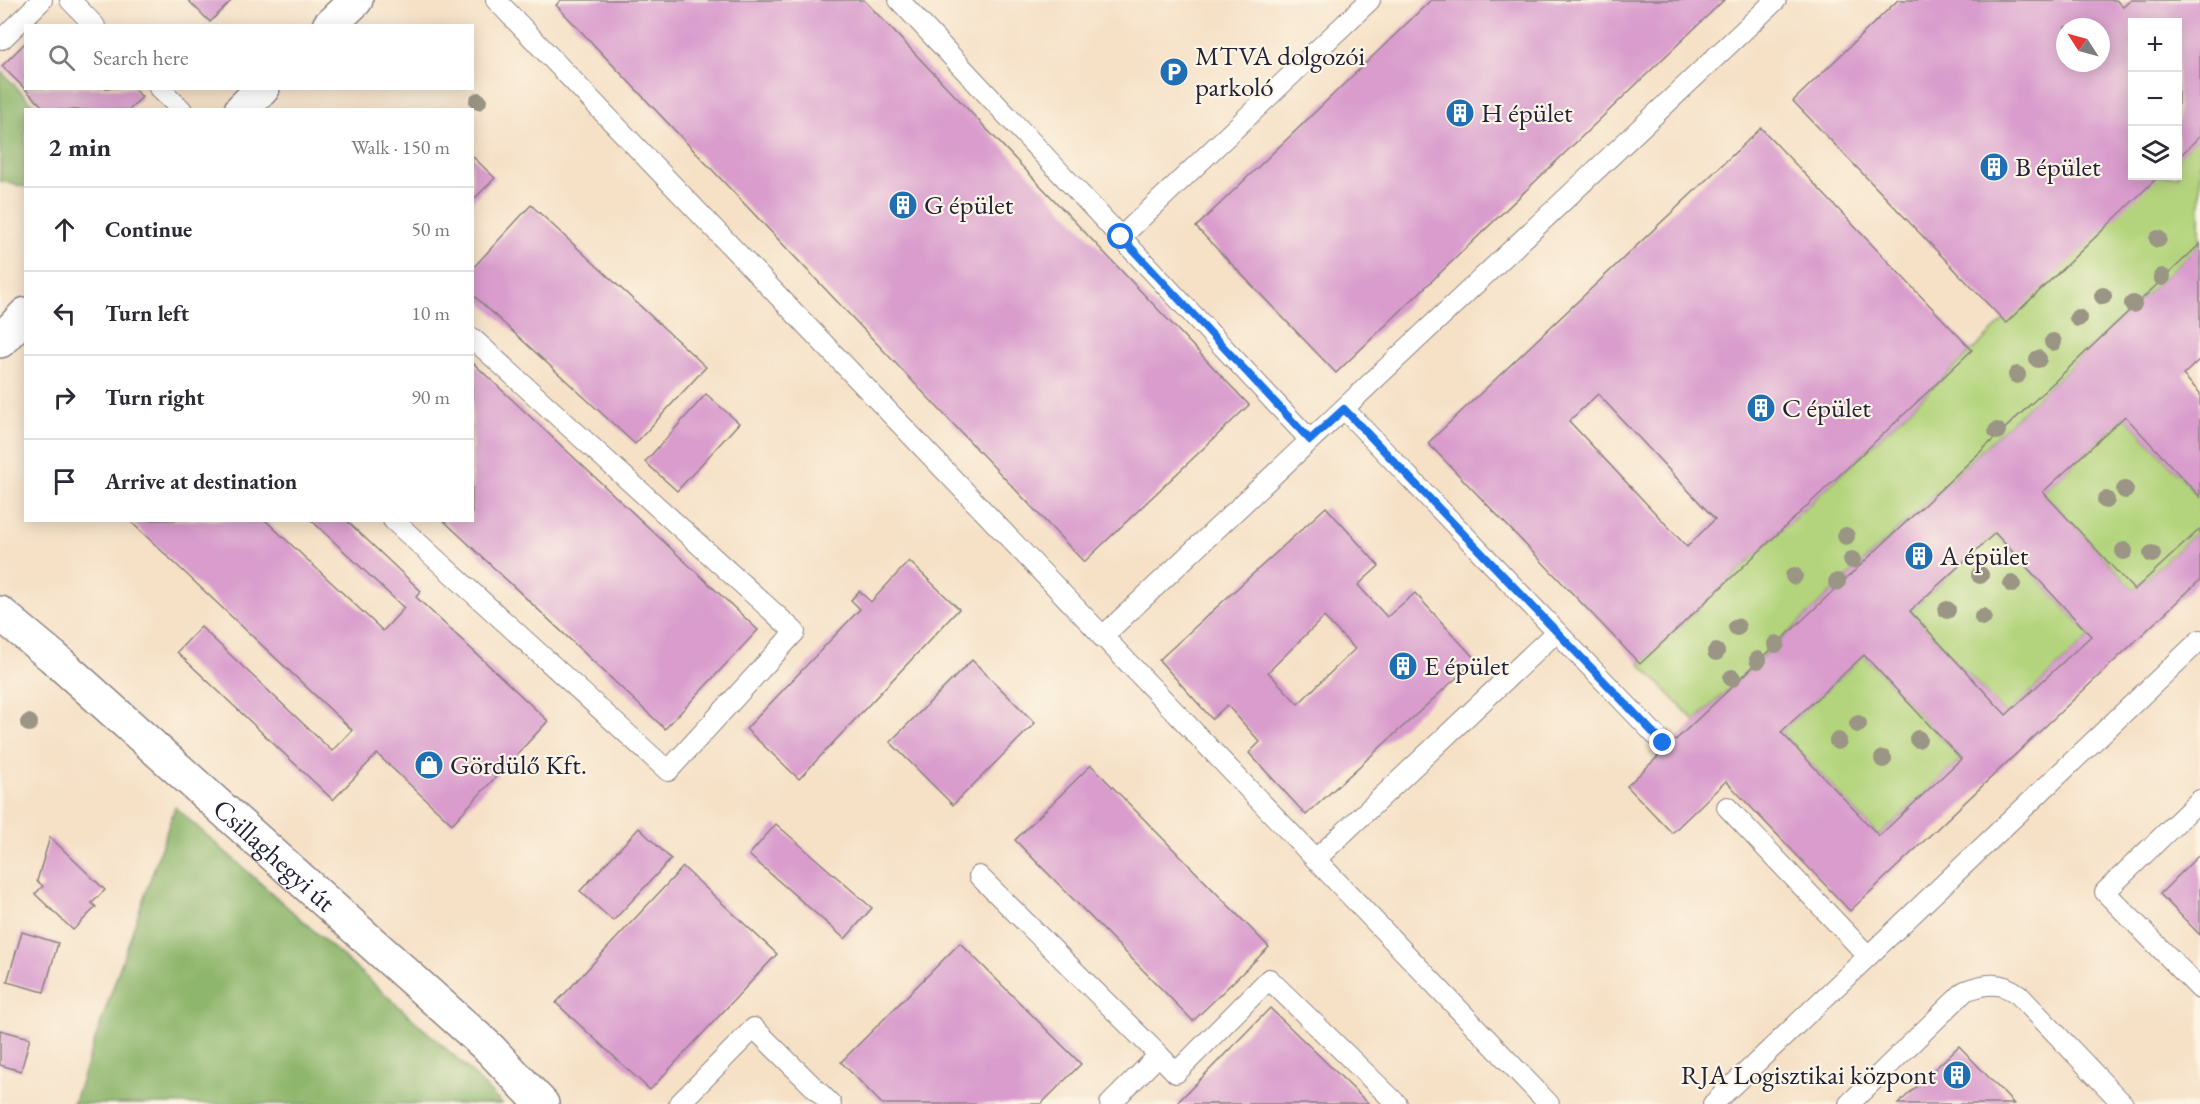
<!DOCTYPE html>
<html lang="en">
<head>
<meta charset="utf-8">
<style>
  body { margin:0; font-family:"EB Garamond",serif; background:#f2f2f3; color:#2b2b33 }
  .controls { position:absolute; right:18px; top:18px; display:grid; overflow:hidden; border-radius:0px; box-shadow:0 3px 15px #0003 }
  .controls button { width:54px; height:54px; display:grid; place-items:center; padding:0; border:0; border-bottom:2px solid #e1e1e2; background:#fff; color:#2b2b33; font:30px sans-serif }
  .compass { position:absolute; left:2056px; top:18px; width:54px; height:54px; border-radius:50%; background:#fff; box-shadow:0 3px 15px #0003; rotate:306deg }
  .stop { position:absolute; width:18px; height:18px; margin:-14px; border:4px solid #1a73e8; border-radius:50%; background:#fff }
  .stop.end { background:#1a73e8; border-color:#fff; box-shadow:0 2px 6px #0008 }
  .list { margin:0; padding:0; list-style:none }
  h2 { display:flex; justify-content:space-between; align-items:center; height:78px; margin:0; padding:0 24px; font-size:26px }
  h2 small { font-size:20px; font-weight:400; color:#7c7c81 }
  .list li { display:grid; grid-template-columns:39px 1fr auto; gap:18px; align-items:center; box-sizing:border-box; height:84px; padding:0 24px; border-top:2px solid #e1e1e2 }
  .list b { display:block; font-size:22px; white-space:nowrap }
  .list em { font-size:20px; font-style:normal; color:#7c7c81 }
  .icon { flex:none; width:33px; height:33px; fill:none; stroke:currentColor; stroke-width:2; stroke-linecap:round; stroke-linejoin:round }
  .map { position:relative; flex:none; width:2200px; height:1104px; overflow:hidden }
  .search { position:absolute; background:#fff; box-shadow:0 3px 15px #0003; left:24px; top:24px; width:450px; height:66px; display:flex; align-items:center; gap:15px; box-sizing:border-box; padding:0 21px; border-radius:0px; color:#7c7c81; font-size:22px }
  .panel { position:absolute; background:#fff; box-shadow:0 3px 15px #0003; left:24px; top:108px; width:450px; height:414px; border-radius:0px }
  .map>svg:first-child { display:block }
</style>
</head>
<body>
<div class="map">
<svg width="2200" height="1104" viewBox="0 0 2200 1104">
  <rect width="100%" height="100%" fill="#fcf5e5"/>
  <filter id="ink" filterUnits="userSpaceOnUse"><feTurbulence type="fractalNoise" baseFrequency=".0167" numOctaves="2"/><feDisplacementMap in="SourceGraphic" scale="12" xChannelSelector="R" yChannelSelector="G"/><feConvolveMatrix kernelMatrix="1 2 1 2 8 2 1 2 1" color-interpolation-filters="sRGB"/></filter>
  <filter id="wash" filterUnits="userSpaceOnUse"><feTurbulence type="fractalNoise" baseFrequency=".008" numOctaves="4" result="noise"/><feDisplacementMap in="SourceGraphic" scale="24" xChannelSelector="R" yChannelSelector="G"/><feGaussianBlur stdDeviation="1.35" result="paint"/><feColorMatrix in="noise" values="0 0 0 0 0 0 0 0 0 0 0 0 0 0 0 0 0 1.4 0 .05"/><feComposite in="paint" operator="in"/></filter>
  <g filter="url(#wash)">
    <rect width="100%" height="100%" fill="#f6e1c7"/>
    <g fill="#b3d47c" stroke="#6a7b5c" stroke-width="1.5">
      <polygon points="2200,135 2200,244 1695,721 1640,664 2157,176 2178,176 2178,157"/>
      <polygon points="2125,416 2200,497 2200,529 2134,590 2043,492"/>
      <polygon points="1995,533 2091,636 2006,715 1910,611"/>
      <polygon points="1864,655 1961,759 1879,836 1781,732"/>
    </g>
    <g fill="#8eb66c" stroke="#586c54" stroke-width="1.5">
      <polygon points="0,70 37,109 26,110 25,187 0,181"/>
      <polygon points="175,807 461,1062 502,1104 73,1104"/>
    </g>
    <g id="blocks">
      <g fill="#d99ccd" fill-rule="evenodd">
        <polygon points="188,0 232,0 210,22"/>
        <polygon points="561,0 864,0 1249,405 1084,562 556,5"/>
        <polygon points="1431,0 1724,0 1336,373 1196,227"/>
        <path d="M1898 0H2116L2123 7 2131 0H2200V136L2178 158V22H2132V176H2159L2006 323 1793 101ZM2065 27H2101V63H2065Z"/>
        <polygon points="26,42 26,88 133,88 142,97 129,110 46,110 2,66"/>
        <path d="M1761 128 1972 350 1640 664 1428 443ZM1598 394 1715 519 1687 547 1569 421Z"/>
        <polygon points="472,156 495,178 472,201"/>
        <polygon points="531,205 706,367 635,444 472,294 472,269"/>
        <path d="M2200 244V359L2183 375 2200 393V497L2125 416 2043 492 2134 590 2200 529V580L1850 911 1726 781 1672 833 1627 786ZM1995 533 2091 636 2006 715 1910 611ZM1864 655 1961 759 1879 836 1781 732Z"/>
        <polygon points="472,362 758,630 665,729 443,520 472,520"/>
        <polygon points="706,394 739,423 677,491 645,462"/>
        <path d="M1326 507 1379 566 1358 585 1387 617 1415 593 1476 660 1306 815 1249 753 1260 742 1227 705 1212 719 1159 660ZM1324 617 1355 649 1298 704 1268 672Z"/>
        <polygon points="129,520 265,520 383,631 404,608 311,520 346,520 421,591 416,597 548,721 452,824 377,754 333,800 177,652 201,627 332,751 352,730"/>
        <polygon points="909,561 959,609 799,779 746,729 860,609 851,600 859,591 871,602"/>
        <polygon points="972,660 1035,723 953,805 890,742"/>
        <polygon points="1091,765 1269,947 1193,1021 1015,840"/>
        <polygon points="776,824 872,908 845,939 749,855"/>
        <polygon points="639,828 671,859 613,921 580,891"/>
        <polygon points="50,837 105,890 92,903 96,907 73,930 35,894 43,886 37,881"/>
        <polygon points="2200,854 2200,935 2160,894"/>
        <polygon points="683,867 777,954 650,1090 556,1003"/>
        <polygon points="22,932 58,943 44,992 7,982"/>
        <polygon points="960,943 1081,1064 1041,1104 882,1104 841,1062"/>
        <polygon points="1270,1008 1369,1104 1176,1104"/>
        <polygon points="0,1030 30,1038 21,1071 0,1065"/>
        <polygon points="1959,1046 2014,1104 1898,1104"/>
      </g>
    </g>
  </g>
  <g filter="url(#ink)">
    <use href="#blocks" fill-opacity="0" stroke="#8c8281" stroke-width="1.5"/>
    <g fill="none" stroke-linecap="round" stroke-linejoin="round">
      <g stroke="#8c8281" stroke-width="22">
        <g id="service">
          <polyline points="70,0 95,26"/>
          <polyline points="496,0 1549,1104"/>
          <polyline points="899,0 1310,440"/>
          <polyline points="2,39 42,0"/>
          <polyline points="159,88 182,110"/>
          <polyline points="1121,237 1370,0"/>
          <polyline points="1344,409 1663,743"/>
          <polyline points="393,520 668,771 795,632 472,338"/>
          <polyline points="1102,637 1776,0"/>
          <polyline points="2200,800 2105,892 2200,989"/>
          <polyline points="1727,807 1868,956"/>
          <polyline points="1316,859 1556,632"/>
          <polyline points="979,876 1159,1055 1110,1104"/>
          <polyline points="1159,1055 1176,1073 1269,979 1397,1104"/>
          <polyline points="679,1104 754,1028 831,1104"/>
          <polyline points="1713,1104 2200,640"/>
          <path d="M1849 1104 1965 991C1986 983 2001 981 2019 995L2123 1104"/>
        </g>
      </g>
      <g stroke="#8c8281" stroke-width="36">
        <g id="minor">
          <path id="s1" d="M0 613 53 657 490 1049 542 1104"/>
        </g>
      </g>
      <g stroke="#8c8281" stroke-width="36">
        <g id="tertiary">
          <polyline points="329,26 356,0"/>
          <polyline points="241,110 263,88"/>
          <polyline points="0,341 26,314"/>
        </g>
      </g>
      <use href="#service" stroke="#fff" stroke-width="20"/>
      <use href="#minor" stroke="#fff" stroke-width="33"/>
      <use href="#tertiary" stroke="#fff" stroke-width="33"/>
    </g>
    <g fill="#9a9584">
      <circle cx="478" cy="101" r="9"/>
      <circle cx="2158" cy="239" r="9"/>
      <circle cx="2162" cy="277" r="9"/>
      <circle cx="2103" cy="296" r="9"/>
      <circle cx="2133" cy="304" r="9"/>
      <circle cx="2078" cy="318" r="9"/>
      <circle cx="2053" cy="342" r="9"/>
      <circle cx="2038" cy="359" r="9"/>
      <circle cx="2017" cy="375" r="9"/>
      <circle cx="1997" cy="431" r="9"/>
      <circle cx="2125" cy="490" r="9"/>
      <circle cx="2106" cy="500" r="9"/>
      <circle cx="1846" cy="536" r="9"/>
      <circle cx="2124" cy="551" r="9"/>
      <circle cx="2152" cy="554" r="9"/>
      <circle cx="1852" cy="560" r="9"/>
      <circle cx="1980" cy="575" r="9"/>
      <circle cx="1794" cy="576" r="9"/>
      <circle cx="1837" cy="582" r="9"/>
      <circle cx="2012" cy="584" r="9"/>
      <circle cx="1947" cy="610" r="9"/>
      <circle cx="1983" cy="617" r="9"/>
      <circle cx="1737" cy="627" r="9"/>
      <circle cx="1776" cy="644" r="9"/>
      <circle cx="1716" cy="652" r="9"/>
      <circle cx="1758" cy="660" r="9"/>
      <circle cx="1732" cy="678" r="9"/>
      <circle cx="29" cy="723" r="9"/>
      <circle cx="1858" cy="724" r="9"/>
      <circle cx="1918" cy="739" r="9"/>
      <circle cx="1838" cy="741" r="9"/>
      <circle cx="1883" cy="759" r="9"/>
    </g>
  </g>
  <g fill="none" stroke-linecap="round" stroke-linejoin="round" filter="url(#ink)">
    <polyline stroke="#1a73e8" stroke-width="8" points="1121,237 1310,440 1344,409 1663,743"/>
  </g>
  <defs>
    <g id="parking-disc" transform="scale(1.5)"><circle r="9.5" fill="#1f6fb2" stroke="#fcf5e5"/><path d="M-3.5-5.5H1a3.5 3.5 0 0 1 0 7H-1V5.5H-3.5ZM-1-3.4V-.6H.8a1.4 1.4 0 0 0 0-2.8Z" fill="#fff"/></g>
    <g id="building-disc" transform="scale(1.5)"><circle r="9.5" fill="#1f6fb2" stroke="#fcf5e5"/><path d="M-4-6H4V6H1V3H-1V6H-4ZM-2.5-4.3h1.7v1.8h-1.7ZM.8-4.3h1.7v1.8H.8ZM-2.5-1h1.7V.8h-1.7ZM.8-1h1.7V.8H.8Z" fill="#fff"/></g>
    <g id="shop-disc" transform="scale(1.5)"><circle r="9.5" fill="#1f6fb2" stroke="#fcf5e5"/><path d="M-5-2.5h2.3a2.7 3.5 0 0 1 5.4 0H5L5.5 6h-11ZM-1.5-2.5h3a1.5 2.3 0 0 0-3 0Z" fill="#fff"/></g>
  </defs>
  <g fill-rule="evenodd">
    <use href="#parking-disc" x="1174" y="72"/>
    <use href="#building-disc" x="1460" y="113"/>
    <use href="#building-disc" x="1994" y="167"/>
    <use href="#building-disc" x="903" y="205"/>
    <use href="#building-disc" x="1761" y="408"/>
    <use href="#building-disc" x="1919" y="556"/>
    <use href="#building-disc" x="1403" y="666"/>
    <use href="#shop-disc" x="429" y="765"/>
    <use href="#building-disc" x="1957" y="1075"/>
  </g>
  <g text-anchor="middle" stroke-width="4.5" stroke-linejoin="round" paint-order="stroke">
    <g font-size="27" fill="#22223b" stroke="#fcf5e5" text-anchor="start">
      <text x="1195" y="65">MTVA dolgozói<tspan x="1195" dy="31">parkoló</tspan></text>
      <text x="1481" y="122">H épület</text>
      <text x="2015" y="176">B épület</text>
      <text x="924" y="214">G épület</text>
      <text x="1782" y="417">C épület</text>
      <text x="1940" y="565">A épület</text>
      <text x="1424" y="675">E épület</text>
      <text x="450" y="774">Gördülő Kft.</text>
      <text x="1936" y="1084" text-anchor="end">RJA Logisztikai központ</text>
    </g>
    <g font-size="27" fill="#22223b" stroke="#fcf5e5">
      <text dy="9" stroke="none"><textPath href="#s1" startOffset="366">Csillaghegyi út</textPath></text>
    </g>
  </g>
</svg>
<div class="controls">
<button>+</button>
<button>−</button>
<button><svg class="icon" aria-label="layers" viewBox="0 0 24 24"><path d="M12 4l9 5-9 5-9-5zM3 14l9 5 9-5"/></svg></button>
</div>
<svg class="compass" viewBox="-18 -18 36 36"><path d="M0-13l5 13h-10z" fill="#e53935"/><path d="M0 13l5-13h-10z" fill="#7c7c81"/></svg>
<div class="stop" style="left:1121px;top:237px"></div>
<div class="stop end" style="left:1663px;top:743px"></div>
<div class="search"><svg class="icon" aria-label="search" viewBox="0 0 24 24"><circle cx="10" cy="10" r="6"/><path d="M15 15l6 6"/></svg>Search here</div>
<section class="panel">
<h2>2 min<small>Walk · 150 m</small></h2>
<ul class="list">
<li><svg class="icon" aria-label="ahead" viewBox="0 0 24 24"><path d="M12 20V5M6 11l6-6 6 6"/></svg><div><b>Continue</b></div><em>50 m</em></li>
<li><svg class="icon" aria-label="left" viewBox="0 0 24 24"><path d="M17 20v-9H6M10 6l-5 5 5 5"/></svg><div><b>Turn left</b></div><em>10 m</em></li>
<li><svg class="icon" aria-label="right" viewBox="0 0 24 24"><path d="M7 20v-9h11M14 6l5 5-5 5"/></svg><div><b>Turn right</b></div><em>90 m</em></li>
<li><svg class="icon" aria-label="arrive" viewBox="0 0 24 24"><path d="M6 21V4h12l-3 4 3 4H6"/></svg><div><b>Arrive at destination</b></div></li>
</ul>
</section>
</div>
</body>
</html>
